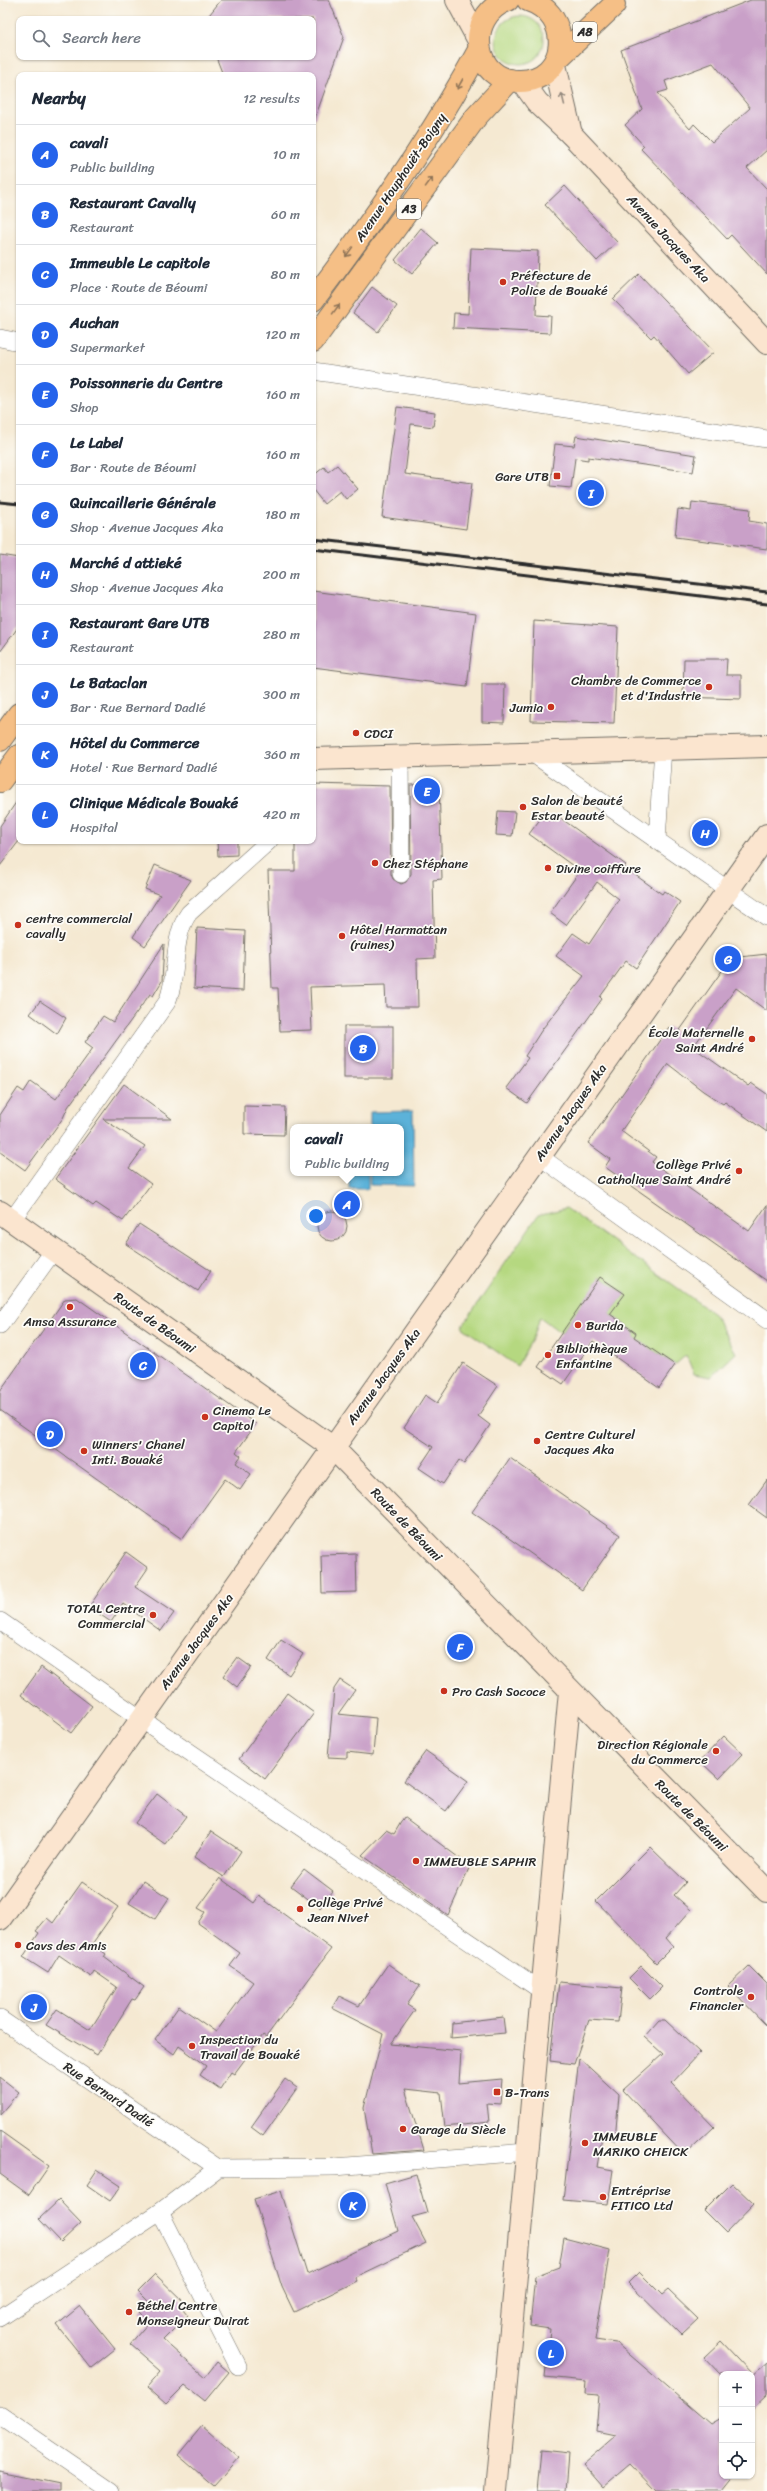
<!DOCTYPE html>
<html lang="en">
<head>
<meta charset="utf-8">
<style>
  body { margin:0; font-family:Sriracha,sans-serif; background:#f6f6f7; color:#1f2937 }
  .controls { position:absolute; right:12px; bottom:12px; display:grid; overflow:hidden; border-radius:8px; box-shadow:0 1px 3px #0004 }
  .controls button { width:36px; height:36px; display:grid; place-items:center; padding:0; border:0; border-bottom:1px solid #e0e1e3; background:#fff; color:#1f2937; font:20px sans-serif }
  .you { position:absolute; left:316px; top:1216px; width:14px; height:14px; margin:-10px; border:3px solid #fff; border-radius:50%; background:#1a73e8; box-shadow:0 0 0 6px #1a73e833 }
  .badge { display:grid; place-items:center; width:26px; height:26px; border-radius:50%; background:#2563eb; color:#fff; font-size:13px; font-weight:700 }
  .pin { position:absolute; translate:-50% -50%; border:2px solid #fff; box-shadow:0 1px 4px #0006 }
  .popup { position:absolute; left:290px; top:1124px; width:114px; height:52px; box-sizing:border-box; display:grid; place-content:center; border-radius:8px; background:#fff; filter:drop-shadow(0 1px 3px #0005); font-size:13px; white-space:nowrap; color:#747a83 }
  .popup b { font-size:15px; color:#1f2937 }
  .popup::after { content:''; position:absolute; left:50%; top:100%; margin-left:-8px; border:8px solid transparent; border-top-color:#fff }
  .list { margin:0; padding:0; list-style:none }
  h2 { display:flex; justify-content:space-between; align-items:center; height:52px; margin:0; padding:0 16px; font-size:17px }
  h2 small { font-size:13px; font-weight:400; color:#747a83 }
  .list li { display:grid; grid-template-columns:26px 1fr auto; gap:12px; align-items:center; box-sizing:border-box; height:60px; padding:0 16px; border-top:1px solid #e0e1e3 }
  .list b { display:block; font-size:15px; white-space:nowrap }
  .list p { margin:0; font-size:13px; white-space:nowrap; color:#747a83 }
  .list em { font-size:13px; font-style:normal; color:#747a83 }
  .icon { flex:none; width:22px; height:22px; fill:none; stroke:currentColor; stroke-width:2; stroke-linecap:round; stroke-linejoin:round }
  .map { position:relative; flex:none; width:767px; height:2491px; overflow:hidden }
  .search { position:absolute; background:#fff; box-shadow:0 1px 3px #0004; left:16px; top:16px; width:300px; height:44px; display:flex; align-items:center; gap:10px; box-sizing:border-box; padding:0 14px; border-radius:8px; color:#747a83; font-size:15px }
  .panel { position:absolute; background:#fff; box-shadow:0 1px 3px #0004; left:16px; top:72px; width:300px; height:772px; border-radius:8px }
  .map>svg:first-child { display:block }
</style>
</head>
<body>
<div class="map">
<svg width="767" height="2491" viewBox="0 0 767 2491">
  <rect width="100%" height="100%" fill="#fdfcf7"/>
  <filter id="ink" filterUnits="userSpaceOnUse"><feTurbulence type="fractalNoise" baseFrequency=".025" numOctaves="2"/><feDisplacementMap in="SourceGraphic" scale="8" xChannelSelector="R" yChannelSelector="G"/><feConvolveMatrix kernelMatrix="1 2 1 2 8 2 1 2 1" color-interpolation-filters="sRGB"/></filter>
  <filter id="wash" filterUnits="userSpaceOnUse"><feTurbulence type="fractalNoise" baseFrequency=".012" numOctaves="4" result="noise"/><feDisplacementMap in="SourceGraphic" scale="16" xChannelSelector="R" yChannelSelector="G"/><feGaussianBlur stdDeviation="0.9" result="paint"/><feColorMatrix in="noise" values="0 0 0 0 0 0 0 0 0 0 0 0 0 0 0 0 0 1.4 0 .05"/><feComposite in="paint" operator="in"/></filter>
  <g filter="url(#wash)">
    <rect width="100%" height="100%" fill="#f5e9d2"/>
    <g fill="#b5d880" stroke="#708256">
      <circle cx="520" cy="40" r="24"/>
      <polygon points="566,1208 714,1314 736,1353 711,1377 694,1374 686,1355 675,1365 634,1337 636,1333 610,1314 625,1294 601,1277 561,1333 540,1317 534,1336 517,1366 462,1327 538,1215"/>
    </g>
    <g fill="#5cb2d9" stroke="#446e82">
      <polygon points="413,1111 414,1186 370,1185 370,1173 401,1173 401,1127 370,1127 370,1112"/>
      <rect x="349" y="1173" width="19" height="16"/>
    </g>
    <g id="blocks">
      <g fill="#c9a0c8" fill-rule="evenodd">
        <polygon points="221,0 329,0 344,37 315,118 313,118 313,75 223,75 216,57 313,57 313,19 206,19"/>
        <path d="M751 0H767V150L747 168 767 189V274L731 235 727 239 641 149 644 146 625 125 642 109 621 50ZM713 63 750 108 712 142 694 124 690 129 658 93 668 90 665 81Z"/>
        <polygon points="565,186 617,242 597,261 545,205"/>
        <polygon points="421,228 438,243 412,274 395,260"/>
        <polygon points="471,248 538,251 536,315 551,316 550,333 453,328 454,313 468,314"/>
        <polygon points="639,274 714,352 688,374 654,335 651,338 613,299"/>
        <polygon points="372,287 397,306 378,332 353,313"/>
        <polygon points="397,407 435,412 433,427 411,424 405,474 472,483 466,529 382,517"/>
        <polygon points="576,436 696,455 693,472 588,457 588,460 575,458 571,488 550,486 555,444 574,446"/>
        <polygon points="337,465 358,489 346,499 340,491 324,504 313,490 313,476 324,467 328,472"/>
        <polygon points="692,502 750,509 749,521 767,524 767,549 675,537 678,509 691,511"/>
        <polygon points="0,555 19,558 19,626 0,652"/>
        <polygon points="313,591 476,613 467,687 313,667"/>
        <polygon points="534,621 618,627 614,723 531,721"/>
        <polygon points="684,659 727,659 726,675 741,675 741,699 683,697"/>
        <polygon points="482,684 505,684 504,723 482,722"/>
        <polygon points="313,784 390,786 391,874 393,879 401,884 406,882 411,874 410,785 439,784 442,879 433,880 435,958 417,959 418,1007 386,1007 385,985 310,987 312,1030 280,1031 278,988 272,988 268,871 295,871 295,841 313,841"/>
        <polygon points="19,798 19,841 0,866 0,826"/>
        <polygon points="498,811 515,812 512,836 496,835"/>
        <polygon points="544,814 555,822 559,817 626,865 624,867 662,894 664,891 680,902 636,968 626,961 600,997 602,999 527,1103 506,1088 528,1058 525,1056 543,1028 584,976 556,956 573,933 589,944 619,899 597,882 566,925 550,913 580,871 529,834"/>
        <polygon points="217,841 237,841 237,855 218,856"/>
        <polygon points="155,865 191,880 145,946 133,937 160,895 145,889"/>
        <polygon points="197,928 245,931 243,991 194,988"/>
        <polygon points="164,944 162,981 153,996 150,994 68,1107 63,1118 25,1170 0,1152 0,1115 18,1088 24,1092 31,1081 56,1099 93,1048 85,1042 103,1016 113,1022"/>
        <polygon points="767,954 767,1011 736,988 693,1047 748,1086 751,1083 767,1094 767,1132 725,1102 723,1104 703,1091 668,1064 621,1131 656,1157 652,1162 749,1231 767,1205 767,1281 605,1167 610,1159 588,1143 669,1027 678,1033 731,958"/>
        <polygon points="40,1001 66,1018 57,1034 30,1014"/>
        <rect x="344" y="1026" width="49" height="52"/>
        <polygon points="124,1084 172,1119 103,1119 145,1146 129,1168 151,1184 123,1221 96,1203 93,1206 55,1179"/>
        <polygon points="244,1106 285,1107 284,1135 244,1134"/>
        <circle cx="332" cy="1226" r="15"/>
        <polygon points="139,1224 211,1271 198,1291 126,1244"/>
        <polygon points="600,1277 625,1294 610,1314 636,1333 634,1337 675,1365 659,1388 593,1341 563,1384 538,1367"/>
        <polygon points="77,1298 256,1424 236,1452 241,1456 236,1463 251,1474 240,1490 225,1479 182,1539 0,1410 0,1391 65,1299"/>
        <polygon points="463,1363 498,1386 478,1416 490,1425 464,1464 459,1460 443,1484 419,1468 433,1447 404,1428 425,1395 437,1403"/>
        <polygon points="510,1458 620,1535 582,1590 472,1512"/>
        <polygon points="767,1480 767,1518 749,1505"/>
        <polygon points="126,1552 148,1568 135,1587 174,1613 161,1631 123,1604 111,1622 89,1607"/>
        <polygon points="356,1554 357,1592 322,1593 321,1555"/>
        <polygon points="281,1640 303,1654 289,1675 268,1660"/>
        <polygon points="237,1657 251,1667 237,1687 223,1676"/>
        <polygon points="41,1667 92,1706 71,1733 21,1695"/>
        <polygon points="340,1680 355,1690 338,1714 376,1718 373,1755 347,1752 347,1758 328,1757 334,1689"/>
        <polygon points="287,1693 314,1713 265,1779 239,1759"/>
        <polygon points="724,1736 743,1754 719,1779 700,1761"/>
        <polygon points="426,1751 468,1781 446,1811 404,1781"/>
        <polygon points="157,1794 186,1816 165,1844 135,1823"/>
        <polygon points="404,1817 470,1866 448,1915 362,1855 386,1830 394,1834"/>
        <polygon points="211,1831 241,1851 224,1877 194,1857"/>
        <polygon points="650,1847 686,1882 674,1895 691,1910 666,1938 673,1946 656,1963 596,1901"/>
        <polygon points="304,1869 333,1891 320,1908 291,1886"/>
        <polygon points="220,1878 254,1903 259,1896 331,1949 266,2037 263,2035 234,2074 231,2072 220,2089 200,2075 206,2066 179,2046 174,2054 155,2040 179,2006 216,2032 253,1982 230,1966 240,1953 198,1923 205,1912 198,1908"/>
        <polygon points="143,1881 169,1898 155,1919 129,1903"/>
        <polygon points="82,1882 118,1907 92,1944 106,1954 104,1957 144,1987 135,2000 132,1999 97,2055 46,2025 57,2009 90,2030 117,1987 94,1971 91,1977 59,1955 48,1973 23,1957 39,1933 36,1931 47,1918 53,1923"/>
        <polygon points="388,1964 420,1986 407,2005 415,2010 391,2044 461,2051 459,2083 502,2079 500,2104 487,2103 489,2122 445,2127 441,2093 405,2089 424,2150 372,2154 364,2108 383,2034 332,2008 339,1996 359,2006"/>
        <polygon points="641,1966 662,1987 650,1999 629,1978"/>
        <polygon points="749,1966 767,1984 767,2026 728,1986"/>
        <polygon points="559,1982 622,1988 618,2022 589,2020 574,2064 550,2061"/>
        <polygon points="503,2017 505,2033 451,2038 452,2023"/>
        <polygon points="659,2020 665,2020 700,2053 672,2083 714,2127 684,2155 623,2090 663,2054 644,2037"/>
        <polygon points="579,2058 619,2095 615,2140 602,2137 597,2167 613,2170 608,2204 563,2200"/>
        <polygon points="0,2077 19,2092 0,2114"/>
        <polygon points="285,2079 297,2088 263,2136 251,2127"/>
        <polygon points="0,2131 49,2166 29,2195 0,2174"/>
        <polygon points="97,2170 121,2186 110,2201 87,2185"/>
        <polygon points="416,2174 427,2213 412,2217 426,2243 355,2277 357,2281 294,2312 282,2287 254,2199 281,2191 307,2274 398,2231 385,2183"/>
        <polygon points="732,2183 754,2204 726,2233 704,2211"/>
        <polygon points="59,2200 81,2223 61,2242 39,2219"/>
        <polygon points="564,2238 610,2250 595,2340 616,2343 710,2424 722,2417 722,2476 734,2476 722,2491 656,2491 630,2464 603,2487 583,2464 615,2436 596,2432 599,2395 585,2394 586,2381 545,2377 550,2329 530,2326 535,2276 559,2267"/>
        <polygon points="639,2272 662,2295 668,2290 698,2319 681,2335 628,2283"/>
        <polygon points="155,2274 187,2305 183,2309 188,2315 163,2340 205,2377 217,2362 229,2372 205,2401 185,2385 166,2404 147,2387 161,2371 130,2344 149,2322 139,2312 149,2302 138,2291"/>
        <polygon points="80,2306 115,2349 91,2368 57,2325"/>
        <polygon points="721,2341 752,2374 720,2374 704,2357"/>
        <polygon points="767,2362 767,2395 752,2409 752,2375"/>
        <polygon points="202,2426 239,2458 214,2486 178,2455"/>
        <polygon points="541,2450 569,2453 566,2491 537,2491"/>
        <polygon points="0,2472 60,2484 60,2491 0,2491"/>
      </g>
    </g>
  </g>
  <g filter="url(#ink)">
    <use href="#blocks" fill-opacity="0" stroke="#726e65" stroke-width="1"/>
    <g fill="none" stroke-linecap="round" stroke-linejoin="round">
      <g stroke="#726e65" stroke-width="18">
        <g id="street">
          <polyline points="0,338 19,342"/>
          <polyline points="313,371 767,439"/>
          <polyline points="529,751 767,917"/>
          <polyline points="400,757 401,874"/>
          <polyline points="657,840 663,748"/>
          <polyline points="539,1156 767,1320"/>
          <path d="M12 1220 167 1002C179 974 171 938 189 913L269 841"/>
          <polyline points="0,1325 54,1250"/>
          <polyline points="0,1621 141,1719 542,1991"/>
          <polyline points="0,2019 218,2168"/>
          <polyline points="160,2212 238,2366"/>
          <polyline points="0,2318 160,2212 218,2168 334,2167 527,2152"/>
          <polyline points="0,2415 111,2491"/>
        </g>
      </g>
      <g stroke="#726e65" stroke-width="24">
        <g id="secondary">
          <polyline points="457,0 478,39"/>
          <polyline points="553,65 555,65 571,134"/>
          <polyline points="522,81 537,102 571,134 767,343"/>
          <polyline points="313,759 767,746"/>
          <polyline points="0,1212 332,1447 767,1891"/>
          <polyline points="0,1919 767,835"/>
          <polyline points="496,2491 570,1691"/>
        </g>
      </g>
      <g stroke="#726e65" stroke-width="24">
        <polyline id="primary" points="556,60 614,5"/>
      </g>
      <g stroke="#726e65" stroke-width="24">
        <g id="highway">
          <path d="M508 0C463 16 473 83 520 81 569 80 574 15 528 0"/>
          <path d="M313 300C374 220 431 138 479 50"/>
          <polyline points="313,341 476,117 510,80"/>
          <polyline points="0,740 19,714"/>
          <polyline points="0,781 19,756"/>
        </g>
      </g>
      <use href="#street" stroke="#fff" stroke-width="17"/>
      <use href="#secondary" stroke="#fbe5cf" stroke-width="22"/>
      <use href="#primary" stroke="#f5bf86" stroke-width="22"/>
      <use href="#highway" stroke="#f5bf86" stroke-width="22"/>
      <g stroke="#2b2b2b" stroke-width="3">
        <polyline points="0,502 19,504"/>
        <polyline points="313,539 767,592"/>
        <polyline points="313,549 767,604"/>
      </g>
    </g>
    <defs><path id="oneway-shaft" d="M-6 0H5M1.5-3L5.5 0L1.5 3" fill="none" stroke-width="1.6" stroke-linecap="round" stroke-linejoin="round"/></defs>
    <g stroke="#907558">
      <use href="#oneway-shaft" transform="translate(460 84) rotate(119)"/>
      <use href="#oneway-shaft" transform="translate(429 182) rotate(-54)"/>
      <use href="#oneway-shaft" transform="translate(349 252) rotate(126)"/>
      <use href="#oneway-shaft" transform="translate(336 309) rotate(-54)"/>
    </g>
    <use stroke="#93887d" href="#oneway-shaft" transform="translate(563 99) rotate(-104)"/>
  </g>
  <g fill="#c8321e" stroke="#fdfcf7" stroke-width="1.5">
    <circle cx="503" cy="282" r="4"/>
    <rect x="553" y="472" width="8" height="8" rx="2"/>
    <circle cx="709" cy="687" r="4"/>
    <circle cx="551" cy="707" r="4"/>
    <circle cx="356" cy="733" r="4"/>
    <circle cx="523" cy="807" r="4"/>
    <circle cx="375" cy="863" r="4"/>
    <circle cx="548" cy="868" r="4"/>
    <circle cx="18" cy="925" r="4"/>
    <circle cx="342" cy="936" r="4"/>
    <circle cx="752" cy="1039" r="4"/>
    <circle cx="739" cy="1171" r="4"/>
    <circle cx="70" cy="1307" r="4"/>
    <circle cx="578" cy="1325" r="4"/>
    <circle cx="548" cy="1355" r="4"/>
    <circle cx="205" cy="1417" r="4"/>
    <circle cx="537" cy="1441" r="4"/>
    <circle cx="84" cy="1451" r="4"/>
    <circle cx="153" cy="1615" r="4"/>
    <circle cx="444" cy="1691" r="4"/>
    <circle cx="716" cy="1751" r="4"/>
    <circle cx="416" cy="1861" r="4"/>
    <circle cx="300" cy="1909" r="4"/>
    <circle cx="18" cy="1945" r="4"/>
    <circle cx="751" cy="1997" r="4"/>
    <circle cx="192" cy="2046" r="4"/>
    <rect x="493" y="2088" width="8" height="8" rx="2"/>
    <circle cx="403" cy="2129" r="4"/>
    <circle cx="585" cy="2143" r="4"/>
    <circle cx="603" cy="2197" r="4"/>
    <circle cx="129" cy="2312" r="4"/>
  </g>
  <g text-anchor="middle" stroke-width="3.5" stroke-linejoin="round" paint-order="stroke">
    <g fill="#fdfcf7" stroke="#6a6a68" stroke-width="1">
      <rect x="573" y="22" width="24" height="20" rx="3"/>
      <rect x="397" y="199" width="24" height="20" rx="3"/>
    </g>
    <g font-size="12" font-weight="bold" fill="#2b2b2b">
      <text x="585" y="36">A8</text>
      <text x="409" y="213">A3</text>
    </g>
    <g font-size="13" fill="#2b2b2b" stroke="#fdfcf7">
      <text transform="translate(400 177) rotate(-56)" y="5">Avenue Houphouët-Boigny</text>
      <text transform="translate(669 238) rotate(47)" y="5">Avenue Jacques Aka</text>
      <text transform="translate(570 1112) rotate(-55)" y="5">Avenue Jacques Aka</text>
      <text transform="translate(155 1322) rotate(35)" y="5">Route de Béoumi</text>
      <text transform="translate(383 1376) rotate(-54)" y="5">Avenue Jacques Aka</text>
      <text transform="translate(407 1524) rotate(46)" y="5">Route de Béoumi</text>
      <text transform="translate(196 1641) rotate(-54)" y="5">Avenue Jacques Aka</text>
      <text transform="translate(692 1815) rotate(45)" y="5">Route de Béoumi</text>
      <text transform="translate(109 2094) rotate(34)" y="5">Rue Bernard Dadié</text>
    </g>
    <g font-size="13" fill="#2b2b2b" stroke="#fdfcf7" text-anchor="start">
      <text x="511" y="280">Préfecture de<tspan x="511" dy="15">Police de Bouaké</tspan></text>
      <text x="549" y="481" text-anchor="end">Gare UTB</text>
      <text x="701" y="685" text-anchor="end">Chambre de Commerce<tspan x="701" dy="15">et d'Industrie</tspan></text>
      <text x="543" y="712" text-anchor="end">Jumia</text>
      <text x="364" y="738">CDCI</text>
      <text x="531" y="805">Salon de beauté<tspan x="531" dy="15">Estar beauté</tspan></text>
      <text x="383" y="868">Chez Stéphane</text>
      <text x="556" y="873">Divine coiffure</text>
      <text x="26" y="923">centre commercial<tspan x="26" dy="15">cavally</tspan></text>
      <text x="350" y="934">Hôtel Harmattan<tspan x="350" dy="15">(ruines)</tspan></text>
      <text x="744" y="1037" text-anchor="end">École Maternelle<tspan x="744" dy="15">Saint André</tspan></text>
      <text x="731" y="1169" text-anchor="end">Collège Privé<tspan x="731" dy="15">Catholique Saint André</tspan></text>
      <text x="70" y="1326" text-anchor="middle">Amsa Assurance</text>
      <text x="586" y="1330">Burida</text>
      <text x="556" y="1353">Bibliothèque<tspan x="556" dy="15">Enfantine</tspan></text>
      <text x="213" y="1415">Cinema Le<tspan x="213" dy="15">Capitol</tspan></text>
      <text x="545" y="1439">Centre Culturel<tspan x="545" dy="15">Jacques Aka</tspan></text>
      <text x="92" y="1449">Winners' Chanel<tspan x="92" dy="15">Inti. Bouaké</tspan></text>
      <text x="145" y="1613" text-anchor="end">TOTAL Centre<tspan x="145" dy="15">Commercial</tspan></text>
      <text x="452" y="1696">Pro Cash Sococe</text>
      <text x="708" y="1749" text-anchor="end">Direction Régionale<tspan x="708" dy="15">du Commerce</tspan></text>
      <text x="424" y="1866">IMMEUBLE SAPHIR</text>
      <text x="308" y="1907">Collège Privé<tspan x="308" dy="15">Jean Nivet</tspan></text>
      <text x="26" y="1950">Cavs des Amis</text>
      <text x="743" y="1995" text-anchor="end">Controle<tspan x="743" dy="15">Financier</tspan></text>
      <text x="200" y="2044">Inspection du<tspan x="200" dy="15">Travail de Bouaké</tspan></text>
      <text x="505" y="2097">B-Trans</text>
      <text x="411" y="2134">Garage du Siècle</text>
      <text x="593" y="2141">IMMEUBLE<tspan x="593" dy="15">MARIKO CHEICK</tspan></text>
      <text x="611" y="2195">Entréprise<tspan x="611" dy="15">FITICO Ltd</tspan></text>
      <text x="137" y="2310">Béthel Centre<tspan x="137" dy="15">Monseigneur Duirat</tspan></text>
    </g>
  </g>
</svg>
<div class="controls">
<button>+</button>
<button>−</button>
<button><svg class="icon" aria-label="locate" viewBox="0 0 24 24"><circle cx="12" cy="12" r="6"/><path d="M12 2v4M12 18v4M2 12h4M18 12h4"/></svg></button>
</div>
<div class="you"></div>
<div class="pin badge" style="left:347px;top:1204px">A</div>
<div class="popup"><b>cavali</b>Public building</div>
<div class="pin badge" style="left:363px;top:1048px">B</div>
<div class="pin badge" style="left:143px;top:1365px">C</div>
<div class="pin badge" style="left:50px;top:1434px">D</div>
<div class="pin badge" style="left:427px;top:791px">E</div>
<div class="pin badge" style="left:460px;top:1647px">F</div>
<div class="pin badge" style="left:728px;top:959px">G</div>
<div class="pin badge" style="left:705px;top:833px">H</div>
<div class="pin badge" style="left:591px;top:493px">I</div>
<div class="pin badge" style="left:34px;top:2007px">J</div>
<div class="pin badge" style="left:353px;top:2205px">K</div>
<div class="pin badge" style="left:551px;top:2353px">L</div>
<div class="search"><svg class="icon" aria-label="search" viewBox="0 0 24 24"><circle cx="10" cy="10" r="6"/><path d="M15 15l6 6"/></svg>Search here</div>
<section class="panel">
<h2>Nearby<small>12 results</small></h2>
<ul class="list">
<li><span class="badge">A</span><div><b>cavali</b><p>Public building</p></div><em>10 m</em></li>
<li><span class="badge">B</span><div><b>Restaurant Cavally</b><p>Restaurant</p></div><em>60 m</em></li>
<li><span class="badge">C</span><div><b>Immeuble Le capitole</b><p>Place · Route de Béoumi</p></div><em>80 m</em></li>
<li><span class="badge">D</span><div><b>Auchan</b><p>Supermarket</p></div><em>120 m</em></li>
<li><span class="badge">E</span><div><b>Poissonnerie du Centre</b><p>Shop</p></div><em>160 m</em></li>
<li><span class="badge">F</span><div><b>Le Label</b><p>Bar · Route de Béoumi</p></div><em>160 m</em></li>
<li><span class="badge">G</span><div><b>Quincaillerie Générale</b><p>Shop · Avenue Jacques Aka</p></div><em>180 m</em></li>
<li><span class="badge">H</span><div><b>Marché d attieké</b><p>Shop · Avenue Jacques Aka</p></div><em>200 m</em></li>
<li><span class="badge">I</span><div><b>Restaurant Gare UTB</b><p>Restaurant</p></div><em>280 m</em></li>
<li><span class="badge">J</span><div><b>Le Bataclan</b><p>Bar · Rue Bernard Dadié</p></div><em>300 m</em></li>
<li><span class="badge">K</span><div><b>Hôtel du Commerce</b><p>Hotel · Rue Bernard Dadié</p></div><em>360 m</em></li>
<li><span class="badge">L</span><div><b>Clinique Médicale Bouaké</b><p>Hospital</p></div><em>420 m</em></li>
</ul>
</section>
</div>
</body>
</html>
